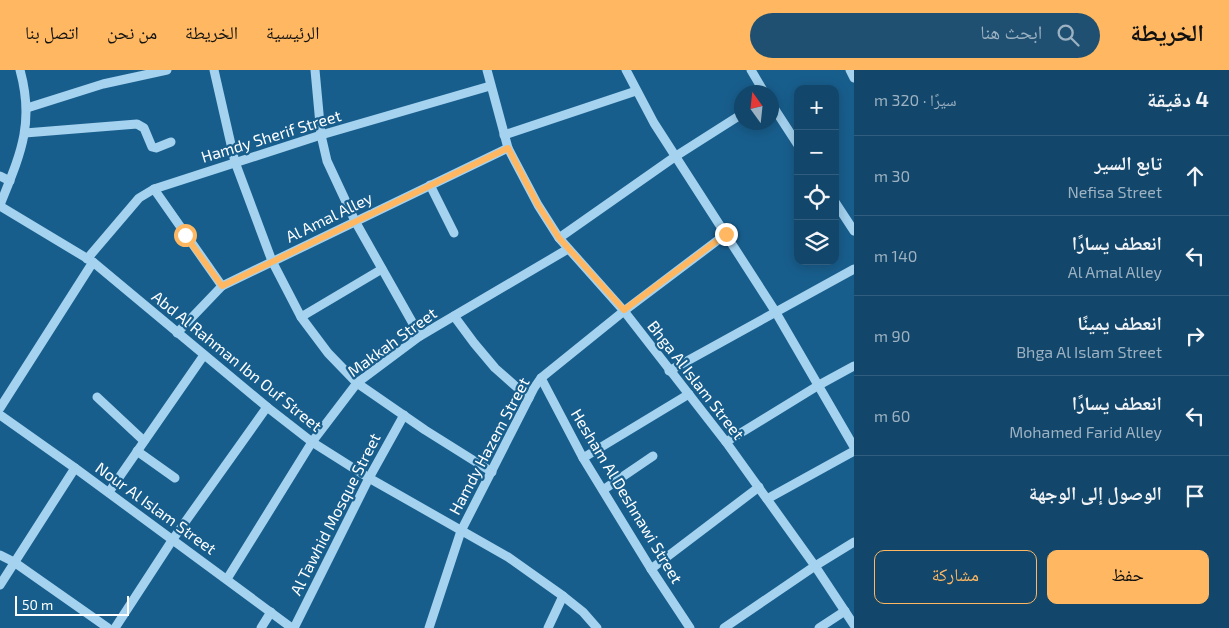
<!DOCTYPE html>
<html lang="ar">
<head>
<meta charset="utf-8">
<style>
  body { margin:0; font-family:"Exo 2","Noto Naskh Arabic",sans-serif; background:#1f5072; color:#f1f3f6; direction:rtl }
  .controls { position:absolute; right:15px; top:15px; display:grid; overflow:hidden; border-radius:10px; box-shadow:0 2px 12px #0003 }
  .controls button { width:45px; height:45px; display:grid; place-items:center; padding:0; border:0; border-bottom:1px solid #315e7e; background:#12466a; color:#f1f3f6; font:25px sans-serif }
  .compass { position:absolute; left:734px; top:15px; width:45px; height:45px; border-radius:50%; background:#12466a; box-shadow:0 2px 12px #0003; rotate:345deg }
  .scale { position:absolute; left:15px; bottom:12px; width:114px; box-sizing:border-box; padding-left:5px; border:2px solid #fff; border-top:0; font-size:14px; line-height:18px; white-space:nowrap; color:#fff; -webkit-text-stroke:4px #185e8d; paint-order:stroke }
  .stop { position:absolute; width:15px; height:15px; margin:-11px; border:4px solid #ffb861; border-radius:50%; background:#fff }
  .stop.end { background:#ffb861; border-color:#fff; box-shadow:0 1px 5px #0008 }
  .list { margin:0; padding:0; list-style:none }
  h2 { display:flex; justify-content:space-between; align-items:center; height:65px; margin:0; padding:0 20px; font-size:21px }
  h2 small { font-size:16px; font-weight:400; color:#9cb1c1 }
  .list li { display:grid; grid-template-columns:32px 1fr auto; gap:15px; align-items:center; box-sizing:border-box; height:80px; padding:0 20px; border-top:1px solid #315e7e }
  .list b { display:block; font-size:19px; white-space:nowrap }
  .list p { margin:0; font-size:16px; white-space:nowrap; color:#9cb1c1 }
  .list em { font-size:16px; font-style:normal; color:#9cb1c1 }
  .actions { display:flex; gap:10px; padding:15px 20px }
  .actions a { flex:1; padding:11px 0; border:1px solid #ffb861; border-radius:10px; text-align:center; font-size:18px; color:#ffb861 }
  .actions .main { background:#ffb861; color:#111 }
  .icon { flex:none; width:28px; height:28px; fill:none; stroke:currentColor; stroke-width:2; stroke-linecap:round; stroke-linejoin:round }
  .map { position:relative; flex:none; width:854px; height:558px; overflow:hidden; direction:ltr }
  header { display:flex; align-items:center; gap:30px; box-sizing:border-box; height:70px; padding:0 25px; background:#ffb861; color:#111 }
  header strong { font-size:24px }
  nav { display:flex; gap:28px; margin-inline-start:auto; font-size:18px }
  .search { width:350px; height:45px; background:#1f5072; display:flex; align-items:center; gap:12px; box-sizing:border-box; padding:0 18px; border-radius:28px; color:#9cb1c1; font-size:19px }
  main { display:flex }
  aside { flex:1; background:#12466a }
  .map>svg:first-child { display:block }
</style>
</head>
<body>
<header>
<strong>الخريطة</strong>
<div class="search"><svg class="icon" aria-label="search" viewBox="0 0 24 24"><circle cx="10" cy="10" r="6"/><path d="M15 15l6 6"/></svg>ابحث هنا</div>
<nav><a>الرئيسية</a><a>الخريطة</a><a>من نحن</a><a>اتصل بنا</a></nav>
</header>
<main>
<aside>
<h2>4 دقيقة<small>سيرًا · 320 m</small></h2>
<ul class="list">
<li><svg class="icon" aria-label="ahead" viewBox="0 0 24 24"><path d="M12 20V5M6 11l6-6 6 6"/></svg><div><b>تابع السير</b><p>Nefisa Street</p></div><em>30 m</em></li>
<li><svg class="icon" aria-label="left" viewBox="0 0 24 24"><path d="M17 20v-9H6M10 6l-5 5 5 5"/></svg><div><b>انعطف يسارًا</b><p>Al Amal Alley</p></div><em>140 m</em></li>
<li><svg class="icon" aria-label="right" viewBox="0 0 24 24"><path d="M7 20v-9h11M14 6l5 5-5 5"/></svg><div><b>انعطف يمينًا</b><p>Bhga Al Islam Street</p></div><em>90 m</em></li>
<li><svg class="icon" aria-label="left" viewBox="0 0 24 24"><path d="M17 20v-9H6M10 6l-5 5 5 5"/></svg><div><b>انعطف يسارًا</b><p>Mohamed Farid Alley</p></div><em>60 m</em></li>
<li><svg class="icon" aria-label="arrive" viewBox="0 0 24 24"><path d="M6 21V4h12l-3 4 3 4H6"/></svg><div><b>الوصول إلى الوجهة</b></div></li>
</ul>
<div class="actions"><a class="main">حفظ</a><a>مشاركة</a></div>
</aside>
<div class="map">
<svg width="854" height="558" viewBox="0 0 854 558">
  <rect width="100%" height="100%" fill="#185e8d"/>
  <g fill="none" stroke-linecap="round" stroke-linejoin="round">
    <g stroke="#a4d2ef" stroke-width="9">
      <polyline points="214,0 235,92 272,191 301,247 328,283 357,313 425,360 492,402"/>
      <polyline points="315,0 321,65 327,91 355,151 420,266"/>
      <polyline points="487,0 508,78 538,135 559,168 624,241 726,372 815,496 854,555"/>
      <polyline points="626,0 654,53 775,241 854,377"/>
      <polyline points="751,0 764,22"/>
      <polyline points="850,0 854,8"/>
      <polyline points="772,35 798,75"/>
      <polyline points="27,38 103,14 167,0"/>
      <polyline points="25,63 137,54 144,58 152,77 156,78 171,72"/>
      <polyline points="504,65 636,21"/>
      <polyline points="0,106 10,111"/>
      <polyline points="430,115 454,163"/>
      <polyline points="154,119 222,216"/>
      <polyline points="835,132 854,161"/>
      <path d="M0 135C20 85 35 54 20 0"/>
      <polyline points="0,136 93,192 267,337 312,372 369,408 508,487 563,526 583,542 597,558"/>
      <polyline points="559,168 676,86 742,44"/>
      <polyline points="87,189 139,128 154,119 321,65 490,16"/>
      <polyline points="454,246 474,273 495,298 529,328"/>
      <polyline points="301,247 382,199"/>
      <polyline points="177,263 222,216 508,78"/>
      <polyline points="669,301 854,199"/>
      <polyline points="541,308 583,388 651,499 690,558"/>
      <polyline points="97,327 144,371"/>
      <polyline points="0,338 93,192"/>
      <polyline points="0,345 75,398 292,558"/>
      <polyline points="726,372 819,315 854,296"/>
      <polyline points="137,381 175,408"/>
      <polyline points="583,388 689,324"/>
      <polyline points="603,420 653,386"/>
      <polyline points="109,422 204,285"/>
      <polyline points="767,429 854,381"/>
      <polyline points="0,485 14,492 108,558"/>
      <polyline points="651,499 759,417"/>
      <polyline points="227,509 312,372 357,313 420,266 568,179"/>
      <polyline points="0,515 75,398"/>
      <polyline points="115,558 173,469 267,337"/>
      <polyline points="261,558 271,542"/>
      <polyline points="294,558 369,408 404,345"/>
      <polyline points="429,558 461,461 534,318 541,308 624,241 726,164"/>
      <polyline points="548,558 563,526"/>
      <polyline points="724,558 815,496 854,472"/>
      <polyline points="819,558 845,541"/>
    </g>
  </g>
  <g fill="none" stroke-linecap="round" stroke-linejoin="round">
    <polyline stroke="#ffb861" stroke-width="6" points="185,165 222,216 508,78 538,135 559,168 624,240 726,164"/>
  </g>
  <g text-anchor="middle" stroke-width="4.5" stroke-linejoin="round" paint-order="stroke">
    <g font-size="16" fill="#fff" stroke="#185e8d">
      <text transform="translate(271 66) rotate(-17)" y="6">Hamdy Sherif Street</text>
      <text transform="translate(329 147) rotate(-26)" y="6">Al Amal Alley</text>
      <text transform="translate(392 272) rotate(-36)" y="6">Makkah Street</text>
      <text transform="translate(237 291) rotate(39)" y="6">Abd Al Rahman Ibn Ouf Street</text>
      <text transform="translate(696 310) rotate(52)" y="6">Bhga Al Islam Street</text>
      <text transform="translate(489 376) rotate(-62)" y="6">Hamdy Hazem Street</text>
      <text transform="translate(627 426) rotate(59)" y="6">Hesham Al Deshnawi Street</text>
      <text transform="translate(156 438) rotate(36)" y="6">Nour Al Islam Street</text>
      <text transform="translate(335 444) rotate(-63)" y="6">Al Tawhid Mosque Street</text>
    </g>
  </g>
</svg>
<div class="controls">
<button>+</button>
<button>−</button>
<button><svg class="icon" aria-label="locate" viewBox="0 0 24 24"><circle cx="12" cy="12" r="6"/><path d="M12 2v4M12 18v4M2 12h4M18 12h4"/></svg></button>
<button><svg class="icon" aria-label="layers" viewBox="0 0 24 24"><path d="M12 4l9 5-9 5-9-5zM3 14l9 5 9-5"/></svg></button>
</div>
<svg class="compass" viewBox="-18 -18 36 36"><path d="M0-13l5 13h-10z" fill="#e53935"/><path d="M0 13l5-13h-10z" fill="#9cb1c1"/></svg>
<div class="scale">50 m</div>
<div class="stop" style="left:185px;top:165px"></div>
<div class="stop end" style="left:726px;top:164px"></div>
</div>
</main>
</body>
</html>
